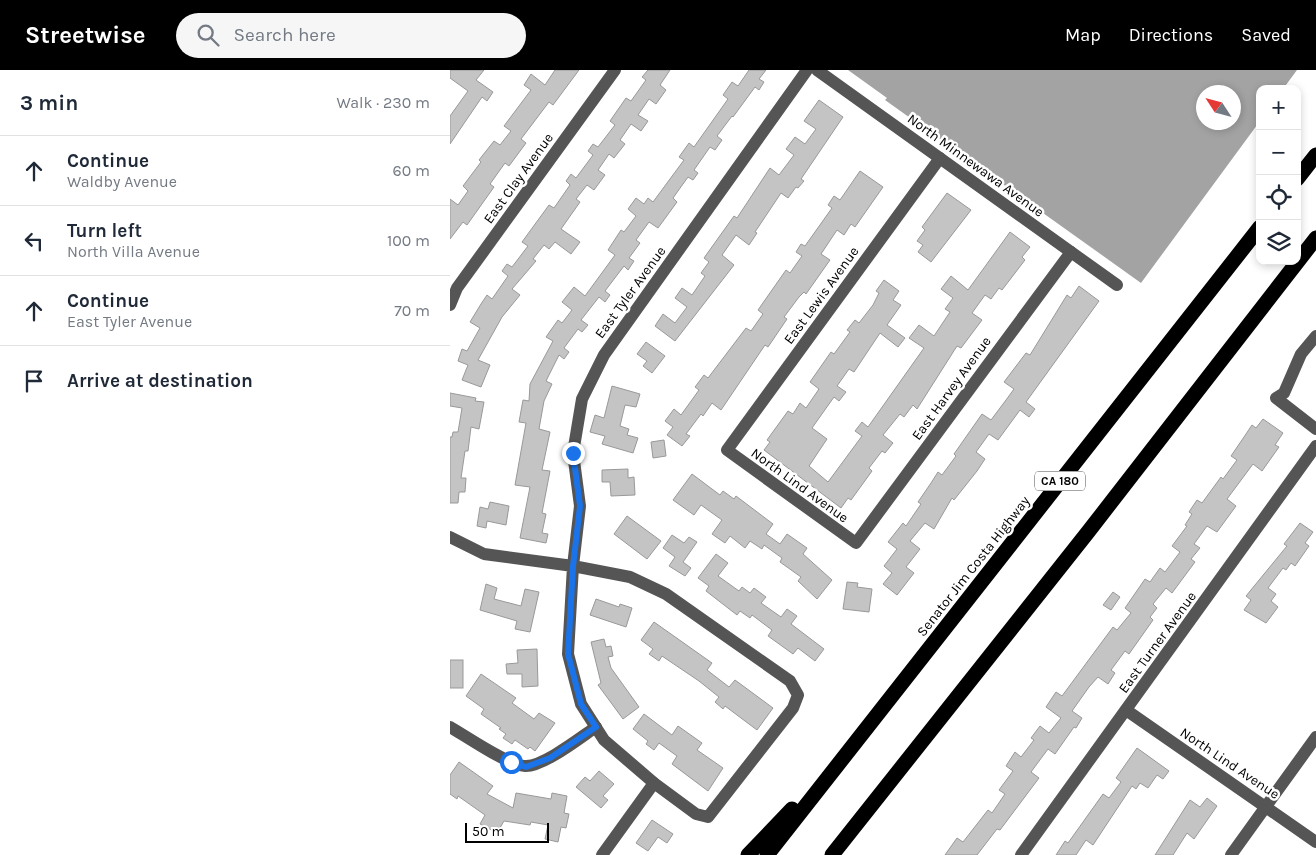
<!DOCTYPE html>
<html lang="en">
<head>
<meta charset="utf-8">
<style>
  body { margin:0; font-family:Karla,sans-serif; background:#f6f6f7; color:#1f2937 }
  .controls { position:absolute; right:15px; top:15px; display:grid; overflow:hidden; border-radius:10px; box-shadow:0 2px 8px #0003 }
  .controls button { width:45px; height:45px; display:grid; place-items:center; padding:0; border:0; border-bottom:1px solid #e0e1e3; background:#fff; color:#1f2937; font:25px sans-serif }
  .compass { position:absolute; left:746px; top:15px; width:45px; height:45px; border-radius:50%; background:#fff; box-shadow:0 2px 8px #0003; rotate:306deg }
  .scale { position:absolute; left:15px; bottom:12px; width:84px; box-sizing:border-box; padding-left:5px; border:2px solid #000; border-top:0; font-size:14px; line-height:18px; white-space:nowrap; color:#000; -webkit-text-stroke:4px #fff; paint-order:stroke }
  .stop { position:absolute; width:15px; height:15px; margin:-11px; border:4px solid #1a73e8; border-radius:50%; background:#fff }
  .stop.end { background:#1a73e8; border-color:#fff; box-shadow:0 1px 5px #0008 }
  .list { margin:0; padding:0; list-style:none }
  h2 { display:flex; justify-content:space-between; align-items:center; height:65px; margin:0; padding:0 20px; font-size:21px }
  h2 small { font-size:16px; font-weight:400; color:#747a83 }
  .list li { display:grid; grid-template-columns:32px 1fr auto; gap:15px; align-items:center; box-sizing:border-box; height:70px; padding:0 20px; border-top:1px solid #e0e1e3 }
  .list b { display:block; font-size:19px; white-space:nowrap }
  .list p { margin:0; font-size:16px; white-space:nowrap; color:#747a83 }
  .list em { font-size:16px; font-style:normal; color:#747a83 }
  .icon { flex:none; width:28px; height:28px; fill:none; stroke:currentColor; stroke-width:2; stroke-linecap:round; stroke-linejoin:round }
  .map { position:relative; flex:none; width:866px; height:785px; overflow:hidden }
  header { display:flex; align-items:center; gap:30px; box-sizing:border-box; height:70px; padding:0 25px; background:#000; color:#fff }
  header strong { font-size:24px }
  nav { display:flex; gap:28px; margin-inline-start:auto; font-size:18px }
  .search { width:350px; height:45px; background:#f6f6f7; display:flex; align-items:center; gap:12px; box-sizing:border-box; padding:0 18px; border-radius:28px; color:#747a83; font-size:19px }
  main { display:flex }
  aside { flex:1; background:#fff }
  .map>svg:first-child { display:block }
</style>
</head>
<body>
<header>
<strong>Streetwise</strong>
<div class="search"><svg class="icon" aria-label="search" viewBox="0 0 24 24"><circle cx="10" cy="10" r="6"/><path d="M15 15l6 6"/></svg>Search here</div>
<nav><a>Map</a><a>Directions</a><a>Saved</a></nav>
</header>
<main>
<aside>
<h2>3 min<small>Walk · 230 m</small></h2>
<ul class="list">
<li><svg class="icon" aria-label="ahead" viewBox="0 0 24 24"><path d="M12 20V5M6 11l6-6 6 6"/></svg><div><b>Continue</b><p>Waldby Avenue</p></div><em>60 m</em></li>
<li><svg class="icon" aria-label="left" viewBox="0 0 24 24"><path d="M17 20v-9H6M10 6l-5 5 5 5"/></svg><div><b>Turn left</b><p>North Villa Avenue</p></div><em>100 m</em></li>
<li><svg class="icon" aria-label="ahead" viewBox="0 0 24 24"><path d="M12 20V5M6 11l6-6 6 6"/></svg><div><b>Continue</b><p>East Tyler Avenue</p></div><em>70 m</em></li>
<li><svg class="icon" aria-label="arrive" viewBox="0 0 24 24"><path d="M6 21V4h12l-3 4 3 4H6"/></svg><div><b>Arrive at destination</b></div></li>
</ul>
</aside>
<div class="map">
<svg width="866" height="785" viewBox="0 0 866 785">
  <rect width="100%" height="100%" fill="#fff"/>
  <path fill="#a3a3a3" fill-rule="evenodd" d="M398 0H847L833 19H810V51L691 213 435 30 437 28ZM754 22H784V52H754Z"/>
  <g fill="#c4c4c4" stroke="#999">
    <polygon points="0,0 34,0 26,10 43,22 37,31 32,27 0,74 0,46 18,21 0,8"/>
    <polygon points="105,0 129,0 103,35 99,32 71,69 76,73 59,96 55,93 40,114 44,117 17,155 13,152 0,169 0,129 8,135 18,121 13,116 31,92 29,90 44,71 50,75 61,61 54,56 81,20 74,15 81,4 95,15"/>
    <polygon points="198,0 220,0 210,15 216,20 206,34 199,29 188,45 198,51 191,61 181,54 170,70 175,74 164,88 159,84 148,100 155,105 144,120 137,115 126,129 130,132 111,159 130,172 121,184 105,172 99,179 94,175 83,189 86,191 62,219 70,225 52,247 28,290 40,295 31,317 12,310 18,295 8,291 12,279 17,281 30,258 20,252 31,234 37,225 42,229 58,206 52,201 57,194 62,197 78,176 72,172 99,135 104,138 120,115 116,111 121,104 126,108 143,85 138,81 143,74 148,77 165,55 160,51 176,28 181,31 196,10 192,7"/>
    <polygon points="299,0 316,0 309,9 314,12 309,20 305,17 283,47 282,46 267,66 272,70 265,80 260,77 244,100 248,103 243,110 238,107 223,128 227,132 208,158 199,152 186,170 190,173 179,188 184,191 178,200 174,196 155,221 160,225 155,232 149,227 131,250 138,255 132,262 128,259 114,278 119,282 114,289 109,285 96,311 102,314 94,331 89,359 100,362 92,400 100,401 92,443 96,444 92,463 98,464 96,473 70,468 80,417 65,415 76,353 69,352 73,330 79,331 80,314 103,271 96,267 108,250 112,253 122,240 112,232 124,217 135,226 165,185 158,180 171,160 174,162 186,146 178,139 186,128 194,134 198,128 203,132 234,90 229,87 239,73 244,77 278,29 273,25 282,12 288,16"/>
    <polygon points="369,30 393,47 351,109 354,111 348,118 346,117 338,128 331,123 305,162 307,163 299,175 286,165 272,185 284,195 225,271 205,256 213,244 225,253 237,237 225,228 232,218 242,225 255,206 251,203 259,192 254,188 284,146 287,148 320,98 329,105 344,85 336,79 345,67 355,74 366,59 354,51"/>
    <polygon points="410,101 433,117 405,157 401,154 394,165 387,160 371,184 380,190 356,224 354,222 349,227 334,247 337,249 318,277 315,275 271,340 262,333 253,346 251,344 236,364 240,366 232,376 217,365 223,357 215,351 224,339 231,345 249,320 245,317 254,305 258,308 296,258 301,261 313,244 308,240 336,200 340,203 352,186 346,182 351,174 355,176 382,138 378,135 384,126 390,130"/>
    <polygon points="497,123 521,140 481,192 468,182 473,175 467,171 475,160 472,157"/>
    <polygon points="560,162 580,177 572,187 575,190 552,220 549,218 541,229 535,225 522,243 532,250 511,278 507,276 467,339 463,335 454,347 450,344 433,365 443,373 435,383 432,381 419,398 422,401 401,430 398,428 391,438 314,380 320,372 317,370 338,341 343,344 350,333 356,338 369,319 360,312 381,282 384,284 400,262 397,260 405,250 409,253 423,235 429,223 426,221 434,210 449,221 443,230 451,235 437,255 455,268 448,277 430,263 404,302 399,299 387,316 396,322 389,331 384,327 362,358 377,369 359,396 378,412 412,366 405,361 412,352 418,357 474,278 459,268 469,255 484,266 500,242 495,239 503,228 491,219 501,206 518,220"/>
    <polygon points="629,216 649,231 576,332 585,339 579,347 570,340 548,370 539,364 526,382 535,389 527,401 504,430 502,428 484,459 475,453 460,471 470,479 456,497 464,503 447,525 433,514 442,503 434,496 447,479 438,472 453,453 456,456 471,434 468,432 481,413 488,402 492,405 506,386 504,384 532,344 541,350 556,330 564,319 554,312 576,283 580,285 617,225 621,228"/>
    <polygon points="196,272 215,286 202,303 193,296 197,291 187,284"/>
    <polygon points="162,316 190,324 186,337 175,335 170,356 179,359 177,365 188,368 183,383 152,374 155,366 140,362 145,345 154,348"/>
    <polygon points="0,323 26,328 25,331 34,332 29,359 21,357 18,381 15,381 11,408 16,408 15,422 9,422 8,433 0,433 0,367 2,367 3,362 8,362 12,338 0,336"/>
    <polygon points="813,349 833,363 825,375 829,377 812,401 803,394 777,429 786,436 767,462 757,456 744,474 750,478 741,489 745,492 722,523 716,518 703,534 707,538 700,547 703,550 679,584 675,581 661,600 665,603 658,614 648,607 639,617 622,641 632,648 626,658 624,657 605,684 598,679 581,702 589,708 550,760 547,759 527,785 495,785 507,768 513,772 538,740 542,743 555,724 549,720 563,701 556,696 565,682 571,687 584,670 581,668 590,656 599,663 611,648 596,637 606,622 612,626 663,557 667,560 681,543 675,538 695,509 700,512 710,498 715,502 730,482 722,476 737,456 735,455 742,444 739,442 747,430 752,433 771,407 773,409 787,390 781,386 794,367 802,355 806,358"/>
    <polygon points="214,370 216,386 203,388 201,372"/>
    <polygon points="178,399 178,408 184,407 185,425 161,426 160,412 152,412 152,400"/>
    <polygon points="242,404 270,425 273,421 284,429 286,426 323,454 316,464 330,474 337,464 357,478 353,484 382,510 367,529 348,511 351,507 330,492 332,488 314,475 312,479 300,471 295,478 280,466 275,473 262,464 272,450 251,435 244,445 223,430"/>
    <polygon points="40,432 59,436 56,455 37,451 36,458 27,456 30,437 38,439"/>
    <polygon points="177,446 211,471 197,489 164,464"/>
    <polygon points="850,453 863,462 855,473 859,476 845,496 841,493 836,500 833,498 818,518 826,524 821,531 828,537 816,553 794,540 801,530 796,526 837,476 834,474"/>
    <polygon points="222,465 234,473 239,467 247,472 233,492 241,498 235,506 219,496 225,487 213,478"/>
    <polygon points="266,484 278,493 268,506 289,521 292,517 300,523 304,518 316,527 311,533 331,547 337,539 347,546 341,554 374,579 365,591 348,578 343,584 318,566 322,560 302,545 300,548 290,541 287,545 256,521 259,516 248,508"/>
    <polygon points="397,512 408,513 407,517 422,519 419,542 393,539"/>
    <polygon points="36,514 47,518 44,529 71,536 75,519 89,522 80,562 65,559 67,551 30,540"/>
    <polygon points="663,522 670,527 661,540 653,535"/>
    <polygon points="146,529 169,537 170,534 182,538 176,557 140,545"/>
    <polygon points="204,552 262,593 257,600 279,617 285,610 323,638 307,660 275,636 273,639 265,632 269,627 249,611 212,586 209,591 199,584 203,579 191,570"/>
    <polygon points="154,569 156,577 161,576 163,586 158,587 161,598 189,637 173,649 148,615 151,613 141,572"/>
    <polygon points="87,579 88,616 72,617 72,604 57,604 56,594 68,593 67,580"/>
    <rect x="0" y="590" width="13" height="28"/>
    <polygon points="31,604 66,628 62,633 84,649 89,643 105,653 85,681 80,677 78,679 65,670 62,674 53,668 56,664 49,659 51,658 31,644 34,639 16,626"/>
    <polygon points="194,644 222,665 228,656 252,673 247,680 273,698 258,721 222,694 227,686 209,673 204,680 196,674 198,671 183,659"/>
    <polygon points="687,678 719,701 713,709 707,705 698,718 690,713 686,719 682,716 643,775 636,770 626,785 606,785 615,771 618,773 653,724 659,728 671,712 666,708"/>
    <polygon points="9,692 43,716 37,724 63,738 66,723 101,729 102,723 117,726 114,743 119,744 116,758 111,757 108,772 95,769 98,755 81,752 80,755 54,751 47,763 30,754 35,745 8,726 7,729 0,724 0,705"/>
    <polygon points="149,701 164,714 153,726 158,730 151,738 126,717 135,707 140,711"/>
    <polygon points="757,728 767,736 744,769 737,763 723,785 705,785 740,730 750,737"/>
    <polygon points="202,750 223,764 217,773 208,767 198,781 186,773"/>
  </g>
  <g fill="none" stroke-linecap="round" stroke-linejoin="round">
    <g stroke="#555" stroke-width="12">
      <polyline points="367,0 667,215"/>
      <polyline points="490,88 277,380 406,473 621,182"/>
      <polyline points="0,235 7,218 165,0"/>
      <polyline points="866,266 851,284 834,323 826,328 866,359"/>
      <polyline points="0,467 34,484 123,496 180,507 216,524 340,611 348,625 343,638 258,747 246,744 204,713 154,670 131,634 118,584 123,496 130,436 123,383 132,329 154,285 357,0"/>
      <polyline points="676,640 866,772"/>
      <path d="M0 657C16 666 59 696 75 696 93 697 131 667 146 657"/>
      <polyline points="152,785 204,713"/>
      <polyline points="571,785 866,376"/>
      <polyline points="781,785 866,667"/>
    </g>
    <g stroke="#000" stroke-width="15">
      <polyline points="847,109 866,85"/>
      <polyline points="298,785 342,739"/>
      <polyline points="317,785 810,157"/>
      <polyline points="382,785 638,462 866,168"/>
    </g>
  </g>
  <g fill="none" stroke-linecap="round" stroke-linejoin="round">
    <polyline stroke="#1a73e8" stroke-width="6" points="61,692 76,697 100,688 146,657 131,634 118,584 123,496 130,436 123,383"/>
  </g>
  <g text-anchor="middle" stroke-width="5" stroke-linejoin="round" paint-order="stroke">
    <rect fill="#fff" stroke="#4c4c4c" stroke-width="1" x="585" y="401.5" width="50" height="19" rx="4"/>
    <g font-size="12" font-weight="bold" fill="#000">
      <text x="610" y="415">CA 180</text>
    </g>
    <g font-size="14" fill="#000" stroke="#fff">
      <text transform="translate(526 95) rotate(36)" y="5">North Minnewawa Avenue</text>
      <text transform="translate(68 108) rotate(-54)" y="5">East Clay Avenue</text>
      <text transform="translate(180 222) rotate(-54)" y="5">East Tyler Avenue</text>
      <text transform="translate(371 225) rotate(-54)" y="5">East Lewis Avenue</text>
      <text transform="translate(501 318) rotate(-54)" y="5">East Harvey Avenue</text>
      <text transform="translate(350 415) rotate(36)" y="5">North Lind Avenue</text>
      <text transform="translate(523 496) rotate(-52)" y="5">Senator Jim Costa Highway</text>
      <text transform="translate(707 572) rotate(-54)" y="5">East Turner Avenue</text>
      <text transform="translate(780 693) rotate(34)" y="5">North Lind Avenue</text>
    </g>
  </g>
</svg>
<div class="controls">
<button>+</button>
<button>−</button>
<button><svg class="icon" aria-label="locate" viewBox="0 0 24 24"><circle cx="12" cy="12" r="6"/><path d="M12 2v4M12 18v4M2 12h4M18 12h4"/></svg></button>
<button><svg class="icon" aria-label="layers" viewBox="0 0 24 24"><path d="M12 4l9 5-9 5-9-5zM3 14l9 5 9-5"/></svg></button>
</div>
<svg class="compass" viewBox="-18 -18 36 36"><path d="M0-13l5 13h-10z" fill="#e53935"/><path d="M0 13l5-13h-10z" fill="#747a83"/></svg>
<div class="scale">50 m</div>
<div class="stop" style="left:61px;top:692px"></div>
<div class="stop end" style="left:123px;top:383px"></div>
</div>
</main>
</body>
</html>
